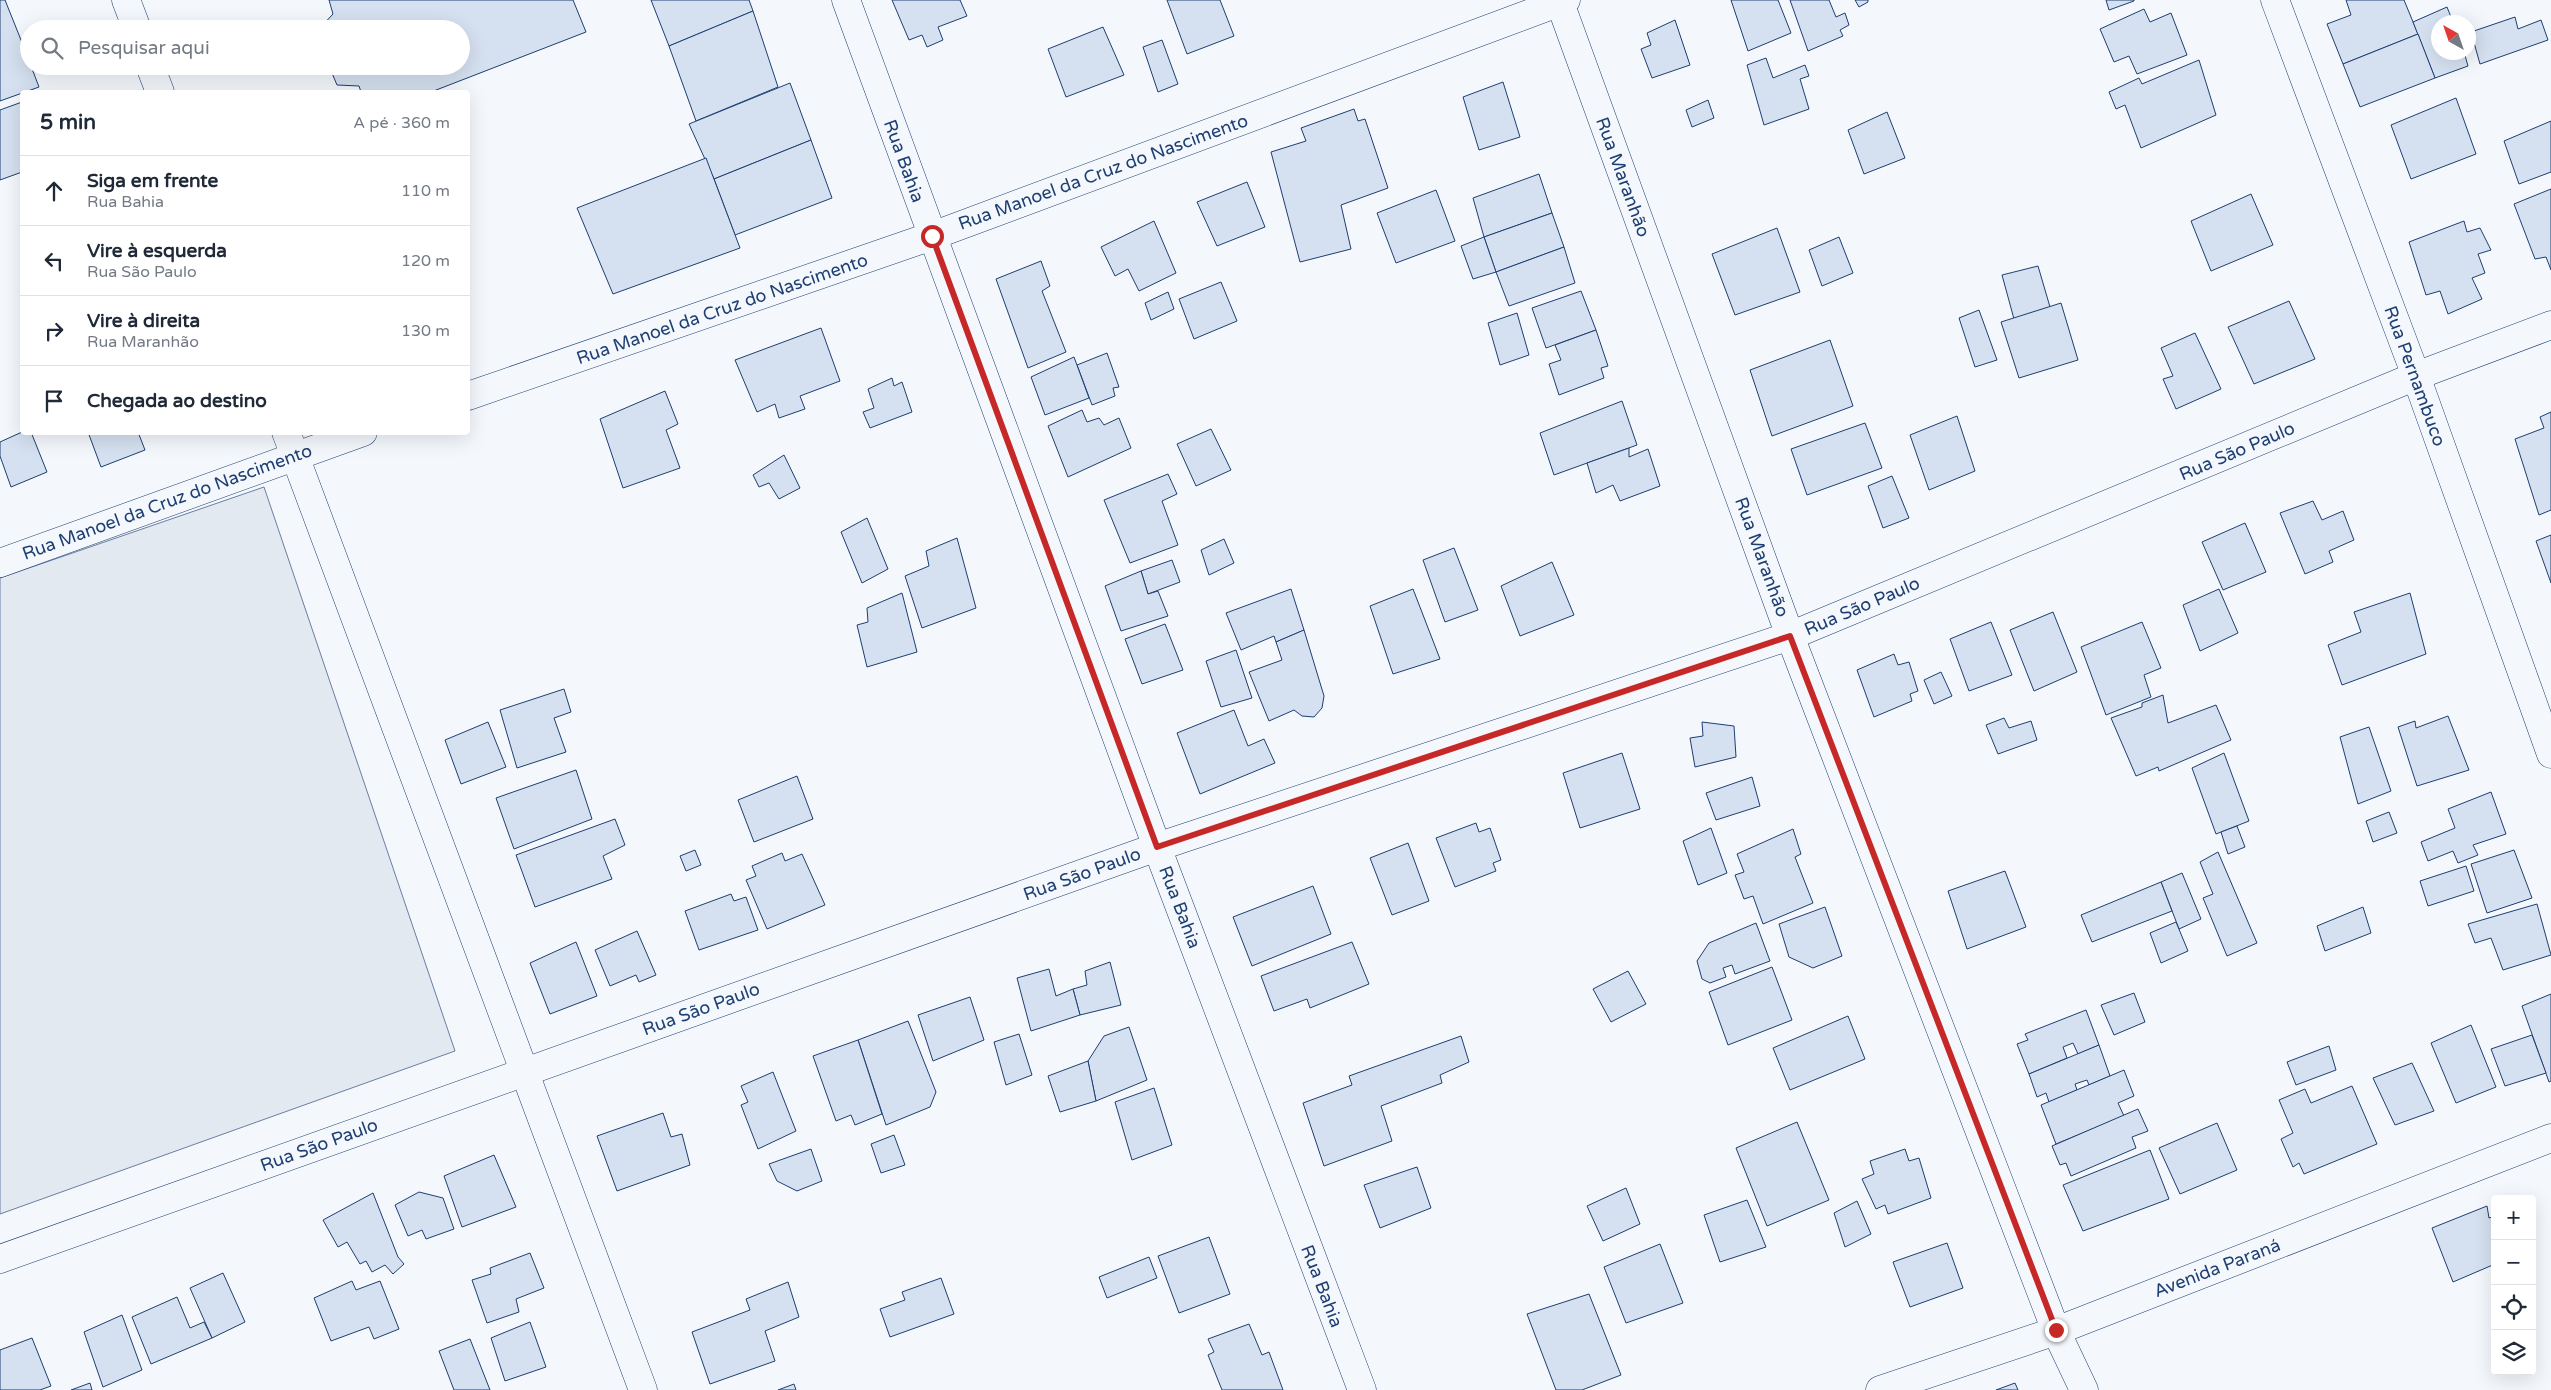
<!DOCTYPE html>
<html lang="pt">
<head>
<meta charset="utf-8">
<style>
  body { margin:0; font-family:"Varela Round",sans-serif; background:#f2f2f3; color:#1f2937 }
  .controls { position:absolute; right:15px; bottom:15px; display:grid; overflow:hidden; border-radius:5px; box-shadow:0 5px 20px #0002 }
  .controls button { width:45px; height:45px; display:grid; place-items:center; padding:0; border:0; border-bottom:1px solid #e0e1e3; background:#fff; color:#1f2937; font:25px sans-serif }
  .compass { position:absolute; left:2431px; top:15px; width:45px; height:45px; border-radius:50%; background:#fff; box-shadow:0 5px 20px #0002; rotate:320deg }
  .stop { position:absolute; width:15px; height:15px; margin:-11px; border:4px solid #c62828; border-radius:50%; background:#fff }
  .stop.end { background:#c62828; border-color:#fff; box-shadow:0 1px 5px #0008 }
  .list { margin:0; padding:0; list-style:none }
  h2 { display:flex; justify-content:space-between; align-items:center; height:65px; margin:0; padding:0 20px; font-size:21px }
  h2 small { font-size:16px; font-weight:400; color:#747a83 }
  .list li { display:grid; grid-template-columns:32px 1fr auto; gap:15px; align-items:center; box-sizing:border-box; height:70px; padding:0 20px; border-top:1px solid #e0e1e3 }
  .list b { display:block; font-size:19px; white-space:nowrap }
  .list p { margin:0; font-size:16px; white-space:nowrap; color:#747a83 }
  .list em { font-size:16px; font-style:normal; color:#747a83 }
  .icon { flex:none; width:28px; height:28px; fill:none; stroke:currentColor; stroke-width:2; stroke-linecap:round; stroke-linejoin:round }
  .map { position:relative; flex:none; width:2551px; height:1390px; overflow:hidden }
  .search { position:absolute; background:#fff; box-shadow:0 5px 20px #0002; left:20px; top:20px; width:450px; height:55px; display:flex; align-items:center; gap:12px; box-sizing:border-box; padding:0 18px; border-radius:28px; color:#747a83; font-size:19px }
  .panel { position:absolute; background:#fff; box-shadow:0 5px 20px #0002; left:20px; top:90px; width:450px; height:345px; border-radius:5px }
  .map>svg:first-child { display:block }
</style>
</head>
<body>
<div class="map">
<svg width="2551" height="1390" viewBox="0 0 2551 1390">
  <rect width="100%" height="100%" fill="#f4f7fb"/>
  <polygon fill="#e3e9f0" stroke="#687fa3" points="264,487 455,1051 0,1214 0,578"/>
  <g fill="#d5e0f0" stroke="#1d3f73">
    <polygon points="0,0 5,0 29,60 29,66 31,66 39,87 0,101"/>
    <polygon points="329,0 573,0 586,32 431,92 361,92 359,86 337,85 329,66 461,66 461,29 319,29 333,14"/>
    <polygon points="651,0 749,0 753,11 669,46"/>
    <polygon points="892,0 960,0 967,16 938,27 943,40 927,47 922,35 909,40"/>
    <polygon points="1167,0 1220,0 1234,36 1187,54"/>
    <polygon points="1731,0 1778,0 1791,33 1748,51"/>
    <polygon points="1790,0 1829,0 1836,17 1845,13 1849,25 1840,30 1843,36 1808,51"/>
    <polygon points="1855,0 1868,0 1868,2 1859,7"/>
    <polygon points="2106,0 2134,0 2134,1 2109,10"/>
    <polygon points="2346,0 2404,0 2418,34 2343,64 2327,24 2351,15"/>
    <polygon points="2447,7 2453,22 2438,22 2438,52 2464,52 2468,66 2435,78 2413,22"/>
    <polygon points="2144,9 2150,22 2171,13 2187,55 2137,74 2129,56 2114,62 2100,29"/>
    <polygon points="753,11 778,87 696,121 669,46"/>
    <polygon points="2515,17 2518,29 2541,20 2548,40 2480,64 2471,32"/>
    <polygon points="1675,20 1690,65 1652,78 1641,49 1651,45 1647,33"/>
    <polygon points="1103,27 1124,75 1066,97 1048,49"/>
    <polygon points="2418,34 2435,78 2360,107 2343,64"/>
    <polygon points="1162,40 1178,84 1158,92 1143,47"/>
    <polygon points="1766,58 1773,78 1805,65 1809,76 1800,79 1809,109 1764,125 1747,65"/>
    <polygon points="2199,60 2216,115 2141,148 2125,105 2116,109 2109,92 2139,78 2142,84"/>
    <polygon points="1503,82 1520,137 1479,150 1463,97"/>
    <polygon points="790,83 811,140 714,179 689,124"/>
    <polygon points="2456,98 2476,154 2411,179 2391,125"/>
    <polygon points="1708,100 1714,118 1692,127 1686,110"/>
    <polygon points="22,102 22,172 0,180 0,110"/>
    <polygon points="1354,109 1358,121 1365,119 1388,188 1341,205 1351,249 1300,262 1271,152 1306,141 1301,128"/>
    <polygon points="1887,112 1905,158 1864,174 1848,130"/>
    <polygon points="2551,121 2551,172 2519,184 2504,141"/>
    <polygon points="811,140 832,198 735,235 714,179"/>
    <polygon points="706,158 740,248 613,294 577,208"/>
    <polygon points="1539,174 1552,213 1484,237 1473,198"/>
    <polygon points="1247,182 1265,227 1217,246 1197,202"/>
    <polygon points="2551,189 2551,270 2546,257 2535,259 2514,204"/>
    <polygon points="1436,190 1455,241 1396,263 1377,213"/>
    <polygon points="2251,194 2273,245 2211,271 2191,221"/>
    <polygon points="1552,213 1564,247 1496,272 1484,237"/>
    <polygon points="1154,221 1176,273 1139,291 1128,269 1115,276 1101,247"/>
    <polygon points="2464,221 2467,232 2480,228 2491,250 2478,254 2485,273 2472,278 2482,299 2448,314 2440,291 2426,295 2409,242"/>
    <polygon points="1777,228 1800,292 1735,315 1712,254"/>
    <polygon points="1484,237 1496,272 1473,279 1461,246"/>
    <polygon points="1839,237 1853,273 1822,286 1809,250"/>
    <polygon points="1564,247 1575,283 1509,306 1496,272"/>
    <polygon points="1041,261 1050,286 1042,291 1066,352 1028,368 996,279"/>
    <polygon points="2038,266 2050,307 2014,319 2002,275"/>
    <polygon points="1221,282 1237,321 1194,339 1179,299"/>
    <polygon points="1581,291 1596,330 1546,348 1532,308"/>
    <polygon points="1168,292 1174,309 1151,320 1145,303"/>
    <polygon points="2289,301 2315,359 2254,384 2228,327"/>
    <polygon points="2061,303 2078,360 2019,378 2001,322"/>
    <polygon points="1979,310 1997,360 1975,367 1959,318"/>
    <polygon points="1517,313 1529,355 1500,365 1488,323"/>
    <polygon points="821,328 840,381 800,396 805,409 779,418 775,404 757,412 735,360"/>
    <polygon points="1596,330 1608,366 1601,368 1604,378 1559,395 1549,364 1561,360 1555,345"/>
    <polygon points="2195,333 2221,389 2176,409 2163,379 2173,376 2161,348"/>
    <polygon points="1830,340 1853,406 1772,436 1750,370"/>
    <polygon points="1107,353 1119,387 1113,388 1115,396 1092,405 1077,365"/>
    <polygon points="1074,357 1089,398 1045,415 1031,377"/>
    <polygon points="892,378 894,386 902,382 912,412 870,428 863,412 874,408 868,389"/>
    <polygon points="665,391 678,424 666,430 680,468 623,488 600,419"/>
    <polygon points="1622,401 1637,445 1554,475 1540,433"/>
    <polygon points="1082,410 1087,422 1099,418 1104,425 1119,418 1131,448 1068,477 1048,426"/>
    <polygon points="2551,412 2551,510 2539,515 2515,439 2544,428 2540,417"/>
    <polygon points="1957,416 1975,471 1929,490 1910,435"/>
    <polygon points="1865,423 1882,468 1807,495 1791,449"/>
    <polygon points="1211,429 1231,470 1196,486 1177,444"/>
    <polygon points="22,432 31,432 47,472 11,487 0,456 0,442"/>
    <polygon points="88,432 138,432 145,450 101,467"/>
    <polygon points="1629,448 1629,457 1648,449 1660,486 1620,501 1613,485 1596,493 1587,463"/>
    <polygon points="784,455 800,488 779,499 769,483 759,487 753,475"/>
    <polygon points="1168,474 1177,494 1162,501 1178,545 1130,563 1104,500"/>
    <polygon points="1892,476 1909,518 1883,528 1868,486"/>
    <polygon points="2313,501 2322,520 2343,511 2354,540 2329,551 2333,562 2305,574 2280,513"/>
    <polygon points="867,518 888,569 862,583 841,532"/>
    <polygon points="2245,523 2266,572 2223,590 2202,542"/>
    <polygon points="2551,535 2551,583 2536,541"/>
    <polygon points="957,538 976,608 922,628 905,576 929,566 926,551"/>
    <polygon points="1224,539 1234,563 1209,575 1201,550"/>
    <polygon points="1454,548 1478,610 1445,622 1423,560"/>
    <polygon points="1172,560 1180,582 1148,594 1141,571"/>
    <polygon points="1552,562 1574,615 1520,636 1501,586"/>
    <polygon points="1141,571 1148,594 1158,591 1168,616 1121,631 1105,586"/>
    <polygon points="1291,589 1304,630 1276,642 1274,636 1241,650 1226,613"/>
    <polygon points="1413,589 1440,659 1393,674 1370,606"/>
    <polygon points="2219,589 2238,633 2200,651 2183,605"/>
    <polygon points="902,593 917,652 867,667 857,625 868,622 867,608"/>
    <polygon points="2410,593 2426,654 2342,685 2328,645 2361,632 2354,612"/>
    <polygon points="2053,612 2077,672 2034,691 2010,630"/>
    <polygon points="1991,622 2012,675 1969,691 1950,639"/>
    <polygon points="2142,622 2161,668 2144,675 2151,697 2106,715 2081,647"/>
    <polygon points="1165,624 1183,670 1142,684 1125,639"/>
    <polygon points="1304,630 1324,696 1322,708 1314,717 1302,716 1294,710 1269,721 1249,672 1282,660 1276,642"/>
    <polygon points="1236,650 1252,698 1221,707 1206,661"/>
    <polygon points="1894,654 1898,665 1909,662 1918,691 1910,694 1912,701 1874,717 1857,670"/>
    <polygon points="1941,672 1952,696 1934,704 1924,680"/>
    <polygon points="564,689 571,712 554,718 566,752 517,768 500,710"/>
    <polygon points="2163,695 2168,723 2216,705 2231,740 2159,771 2158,767 2136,776 2111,718 2142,707 2142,703"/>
    <polygon points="1234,710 1248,746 1264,739 1275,763 1200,794 1177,733"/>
    <polygon points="2448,716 2469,770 2417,786 2398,727 2415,721 2416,728"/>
    <polygon points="2004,718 2009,728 2031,721 2037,740 1998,754 1986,725"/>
    <polygon points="488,722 506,767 461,784 445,740"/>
    <polygon points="1702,722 1734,726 1736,757 1695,767 1690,738 1703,736"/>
    <polygon points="2369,727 2391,791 2358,804 2340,737"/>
    <polygon points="1622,753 1640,809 1580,828 1563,773"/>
    <polygon points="2224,753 2249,821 2216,834 2192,768"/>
    <polygon points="576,770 592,819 514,849 496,798"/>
    <polygon points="797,776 813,819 754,842 738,800"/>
    <polygon points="1752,777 1760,806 1716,820 1706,793"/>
    <polygon points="2491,792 2506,834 2473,845 2478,855 2458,863 2453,851 2428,861 2421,842 2455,828 2448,809"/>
    <polygon points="2389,812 2397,833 2373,842 2366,821"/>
    <polygon points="615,819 625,845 603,856 612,879 535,907 516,855"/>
    <polygon points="1476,823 1479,832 1490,828 1501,860 1493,863 1496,871 1455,887 1436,838"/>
    <polygon points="2237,826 2245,847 2228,854 2221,832"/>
    <polygon points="1711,828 1727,873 1698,885 1683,841"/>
    <polygon points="1793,829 1801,854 1795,857 1813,903 1763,924 1753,896 1744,899 1735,875 1744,872 1737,854"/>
    <polygon points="1408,843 1429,901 1392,915 1370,858"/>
    <polygon points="695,850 701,865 686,871 680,856"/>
    <polygon points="2514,850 2532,898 2487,913 2471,864"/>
    <polygon points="2218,852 2257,943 2227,956 2203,898 2213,894 2200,862"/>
    <polygon points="782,853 785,861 802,854 825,905 767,929 746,880 756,876 752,866"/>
    <polygon points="2466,866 2474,891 2428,906 2420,881"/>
    <polygon points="2005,871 2026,927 1967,949 1948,891"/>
    <polygon points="2182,873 2201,919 2179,929 2161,882"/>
    <polygon points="2161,882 2172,911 2092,942 2081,915"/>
    <polygon points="1313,886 1331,934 1252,966 1233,917"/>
    <polygon points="731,894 734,901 746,897 758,930 699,950 685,911"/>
    <polygon points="2537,904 2551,955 2503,970 2491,938 2475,943 2468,924"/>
    <polygon points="1825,907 1842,956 1813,968 1789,957 1779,924"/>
    <polygon points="2363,907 2371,933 2325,951 2317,926"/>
    <polygon points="2176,922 2188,951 2161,963 2150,933"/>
    <polygon points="1756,923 1770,961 1735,974 1732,965 1723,968 1726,977 1710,983 1702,979 1697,961 1709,943"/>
    <polygon points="637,931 656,975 639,982 636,975 610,986 595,950"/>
    <polygon points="576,942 597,996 550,1014 530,963"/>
    <polygon points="1352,942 1369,984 1310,1008 1307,999 1274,1011 1261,976"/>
    <polygon points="1110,962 1121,1005 1080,1015 1073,989 1087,985 1085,971"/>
    <polygon points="1772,967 1792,1020 1728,1045 1709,992"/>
    <polygon points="1049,969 1056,996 1073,989 1080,1015 1031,1031 1017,978"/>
    <polygon points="1628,971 1646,1004 1611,1022 1593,989"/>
    <polygon points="2134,993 2145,1022 2114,1035 2101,1005"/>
    <polygon points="2551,994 2551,1081 2549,1082 2522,1006"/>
    <polygon points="970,997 984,1040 933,1061 918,1015"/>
    <polygon points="2086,1010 2099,1045 2078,1054 2073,1043 2063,1047 2067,1058 2029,1074 2017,1044 2028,1040 2025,1034"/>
    <polygon points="1848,1016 1865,1059 1790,1090 1773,1048"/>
    <polygon points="908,1021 936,1092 930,1107 886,1125 858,1040"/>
    <polygon points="2471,1025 2496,1087 2456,1103 2431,1043"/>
    <polygon points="1129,1027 1147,1080 1096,1101 1088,1061 1104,1036"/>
    <polygon points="1019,1034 1032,1075 1006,1085 994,1042"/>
    <polygon points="2532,1035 2546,1073 2505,1086 2491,1049"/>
    <polygon points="1461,1036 1469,1062 1440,1075 1442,1083 1381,1106 1392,1141 1324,1166 1303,1103 1352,1085 1349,1076"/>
    <polygon points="858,1040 882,1114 855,1125 851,1115 836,1121 813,1056"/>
    <polygon points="2099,1045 2110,1076 2089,1085 2087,1080 2075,1084 2077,1090 2049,1102 2046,1093 2037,1097 2029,1074"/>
    <polygon points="2329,1046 2336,1070 2296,1085 2287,1062"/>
    <polygon points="1088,1061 1096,1101 1060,1112 1048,1076"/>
    <polygon points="2412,1063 2434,1111 2395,1125 2373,1078"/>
    <polygon points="2124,1070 2134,1096 2118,1103 2124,1116 2056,1144 2041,1105"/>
    <polygon points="773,1072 796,1131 758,1149 741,1105 748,1102 741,1086"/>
    <polygon points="2352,1086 2377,1144 2304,1174 2299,1163 2293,1167 2281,1139 2293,1133 2279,1100 2305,1089 2311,1103"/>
    <polygon points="1154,1088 1172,1145 1132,1160 1115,1102"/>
    <polygon points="2138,1109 2148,1131 2132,1137 2136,1148 2071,1176 2066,1163 2060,1165 2052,1146"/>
    <polygon points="663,1113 671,1137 682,1134 690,1165 617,1191 597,1136"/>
    <polygon points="1797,1122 1829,1200 1767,1226 1736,1148"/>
    <polygon points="2217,1123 2237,1170 2180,1194 2159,1148"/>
    <polygon points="894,1135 905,1165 881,1173 871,1144"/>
    <polygon points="811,1149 822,1181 797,1191 777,1181 769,1164"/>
    <polygon points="1905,1149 1909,1161 1919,1158 1931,1198 1888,1214 1885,1205 1876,1209 1862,1179 1874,1174 1870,1161"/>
    <polygon points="2150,1150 2169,1199 2083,1231 2063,1185"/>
    <polygon points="494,1155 516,1207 462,1227 444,1176"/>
    <polygon points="1417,1167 1431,1208 1380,1228 1364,1185"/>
    <polygon points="1626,1188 1640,1224 1603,1241 1587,1206"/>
    <polygon points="419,1192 443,1198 454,1229 426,1239 422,1230 408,1236 395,1205"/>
    <polygon points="373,1193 398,1257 404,1264 393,1274 385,1265 372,1272 366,1261 360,1264 347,1242 338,1247 323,1220"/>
    <polygon points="1747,1200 1766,1247 1720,1262 1704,1215"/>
    <polygon points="1857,1201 1871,1234 1845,1247 1834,1213"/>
    <polygon points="2487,1206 2489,1218 2495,1216 2495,1264 2453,1282 2432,1228"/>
    <polygon points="1209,1237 1230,1294 1179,1313 1158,1256"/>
    <polygon points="1947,1243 1963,1288 1910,1307 1893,1262"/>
    <polygon points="1660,1244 1683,1303 1626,1323 1604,1267"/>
    <polygon points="530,1253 544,1288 516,1299 519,1312 487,1323 472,1280 491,1274 490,1268"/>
    <polygon points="1149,1257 1157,1278 1107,1298 1099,1277"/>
    <polygon points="223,1273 245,1322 212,1338 190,1288"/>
    <polygon points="941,1278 954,1314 890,1337 880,1309 905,1300 902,1292"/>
    <polygon points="352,1281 356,1290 380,1281 399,1329 374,1339 369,1327 331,1341 314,1298"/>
    <polygon points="788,1282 799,1317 765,1331 775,1361 710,1384 692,1332 750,1310 746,1299"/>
    <polygon points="1589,1294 1621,1375 1582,1390 1556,1390 1527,1314"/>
    <polygon points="177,1297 190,1328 204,1322 212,1338 151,1364 132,1317"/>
    <polygon points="122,1315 142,1370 103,1387 84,1332"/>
    <polygon points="530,1322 546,1367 505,1381 491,1338"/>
    <polygon points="1249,1324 1262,1355 1269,1352 1283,1390 1222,1390 1208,1355 1214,1352 1208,1339"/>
    <polygon points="32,1338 51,1386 40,1390 0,1390 0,1350"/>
    <polygon points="470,1339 490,1390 454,1390 439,1351"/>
    <polygon points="90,1383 92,1390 71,1390"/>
    <polygon points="2015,1383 2018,1390 1996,1390"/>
    <polygon points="794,1384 796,1390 778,1390"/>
  </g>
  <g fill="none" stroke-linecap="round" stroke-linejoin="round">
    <g stroke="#1d3f73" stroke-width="29">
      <g id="minor">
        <polyline points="126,0 137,29"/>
        <polyline points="846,0 1157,847 1362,1390"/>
        <polyline points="1559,0 1790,636 2056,1331 2084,1390"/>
        <polyline points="2275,0 2416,376 2551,754"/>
        <polyline points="150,66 160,92"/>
        <polyline points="468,396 932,236 1566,0"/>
        <polyline points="286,432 643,1390"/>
        <polyline points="0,563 363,432"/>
        <polyline points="0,1259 1157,847 1790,636 2416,376 2551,325"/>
        <polyline points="1880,1390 2056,1331 2551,1138"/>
      </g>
    </g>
    <use href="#minor" stroke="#f4f7fb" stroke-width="28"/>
  </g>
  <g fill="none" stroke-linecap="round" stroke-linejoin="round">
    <polyline stroke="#c62828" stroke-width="6" points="932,236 1157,847 1790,636 2056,1330"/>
  </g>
  <g text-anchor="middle" stroke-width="4" stroke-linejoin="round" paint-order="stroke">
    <g font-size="18" fill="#1d3f73" stroke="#f4f7fb">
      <text transform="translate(904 161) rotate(70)" y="6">Rua Bahia</text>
      <text transform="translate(1103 172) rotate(-20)" y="6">Rua Manoel da Cruz do Nascimento</text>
      <text transform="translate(1623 177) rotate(70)" y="6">Rua Maranhão</text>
      <text transform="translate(722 309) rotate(-19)" y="6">Rua Manoel da Cruz do Nascimento</text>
      <text transform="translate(2415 376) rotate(70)" y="6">Rua Pernambuco</text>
      <text transform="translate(2237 451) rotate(-23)" y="6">Rua São Paulo</text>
      <text transform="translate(167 502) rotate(-20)" y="6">Rua Manoel da Cruz do Nascimento</text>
      <text transform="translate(1762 557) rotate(70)" y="6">Rua Maranhão</text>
      <text transform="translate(1862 606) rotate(-23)" y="6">Rua São Paulo</text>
      <text transform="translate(1082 874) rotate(-20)" y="6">Rua São Paulo</text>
      <text transform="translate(1180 907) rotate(69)" y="6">Rua Bahia</text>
      <text transform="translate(701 1009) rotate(-20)" y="6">Rua São Paulo</text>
      <text transform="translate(319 1145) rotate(-20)" y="6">Rua São Paulo</text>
      <text transform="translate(2217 1268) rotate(-21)" y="6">Avenida Paraná</text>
      <text transform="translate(1322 1286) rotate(69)" y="6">Rua Bahia</text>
    </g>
  </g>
</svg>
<div class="controls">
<button>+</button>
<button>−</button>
<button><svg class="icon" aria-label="locate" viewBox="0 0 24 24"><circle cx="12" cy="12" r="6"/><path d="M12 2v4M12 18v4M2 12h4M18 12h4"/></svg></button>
<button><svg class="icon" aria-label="layers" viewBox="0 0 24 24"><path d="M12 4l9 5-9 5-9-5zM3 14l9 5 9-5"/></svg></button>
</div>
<svg class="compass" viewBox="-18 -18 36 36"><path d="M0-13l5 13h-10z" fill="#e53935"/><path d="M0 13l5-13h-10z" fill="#747a83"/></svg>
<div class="stop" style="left:932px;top:236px"></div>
<div class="stop end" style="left:2056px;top:1330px"></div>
<div class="search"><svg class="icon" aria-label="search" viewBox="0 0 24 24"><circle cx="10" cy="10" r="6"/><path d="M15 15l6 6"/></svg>Pesquisar aqui</div>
<section class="panel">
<h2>5 min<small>A pé · 360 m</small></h2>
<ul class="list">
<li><svg class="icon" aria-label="ahead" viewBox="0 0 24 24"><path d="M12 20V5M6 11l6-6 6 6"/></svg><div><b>Siga em frente</b><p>Rua Bahia</p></div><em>110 m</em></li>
<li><svg class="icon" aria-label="left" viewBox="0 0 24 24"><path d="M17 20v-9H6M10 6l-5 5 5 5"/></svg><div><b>Vire à esquerda</b><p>Rua São Paulo</p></div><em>120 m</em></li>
<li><svg class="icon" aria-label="right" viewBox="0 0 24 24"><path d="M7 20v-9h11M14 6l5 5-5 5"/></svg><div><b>Vire à direita</b><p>Rua Maranhão</p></div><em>130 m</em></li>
<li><svg class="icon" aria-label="arrive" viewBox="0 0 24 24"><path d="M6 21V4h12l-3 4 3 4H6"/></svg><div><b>Chegada ao destino</b></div></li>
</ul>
</section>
</div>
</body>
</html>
